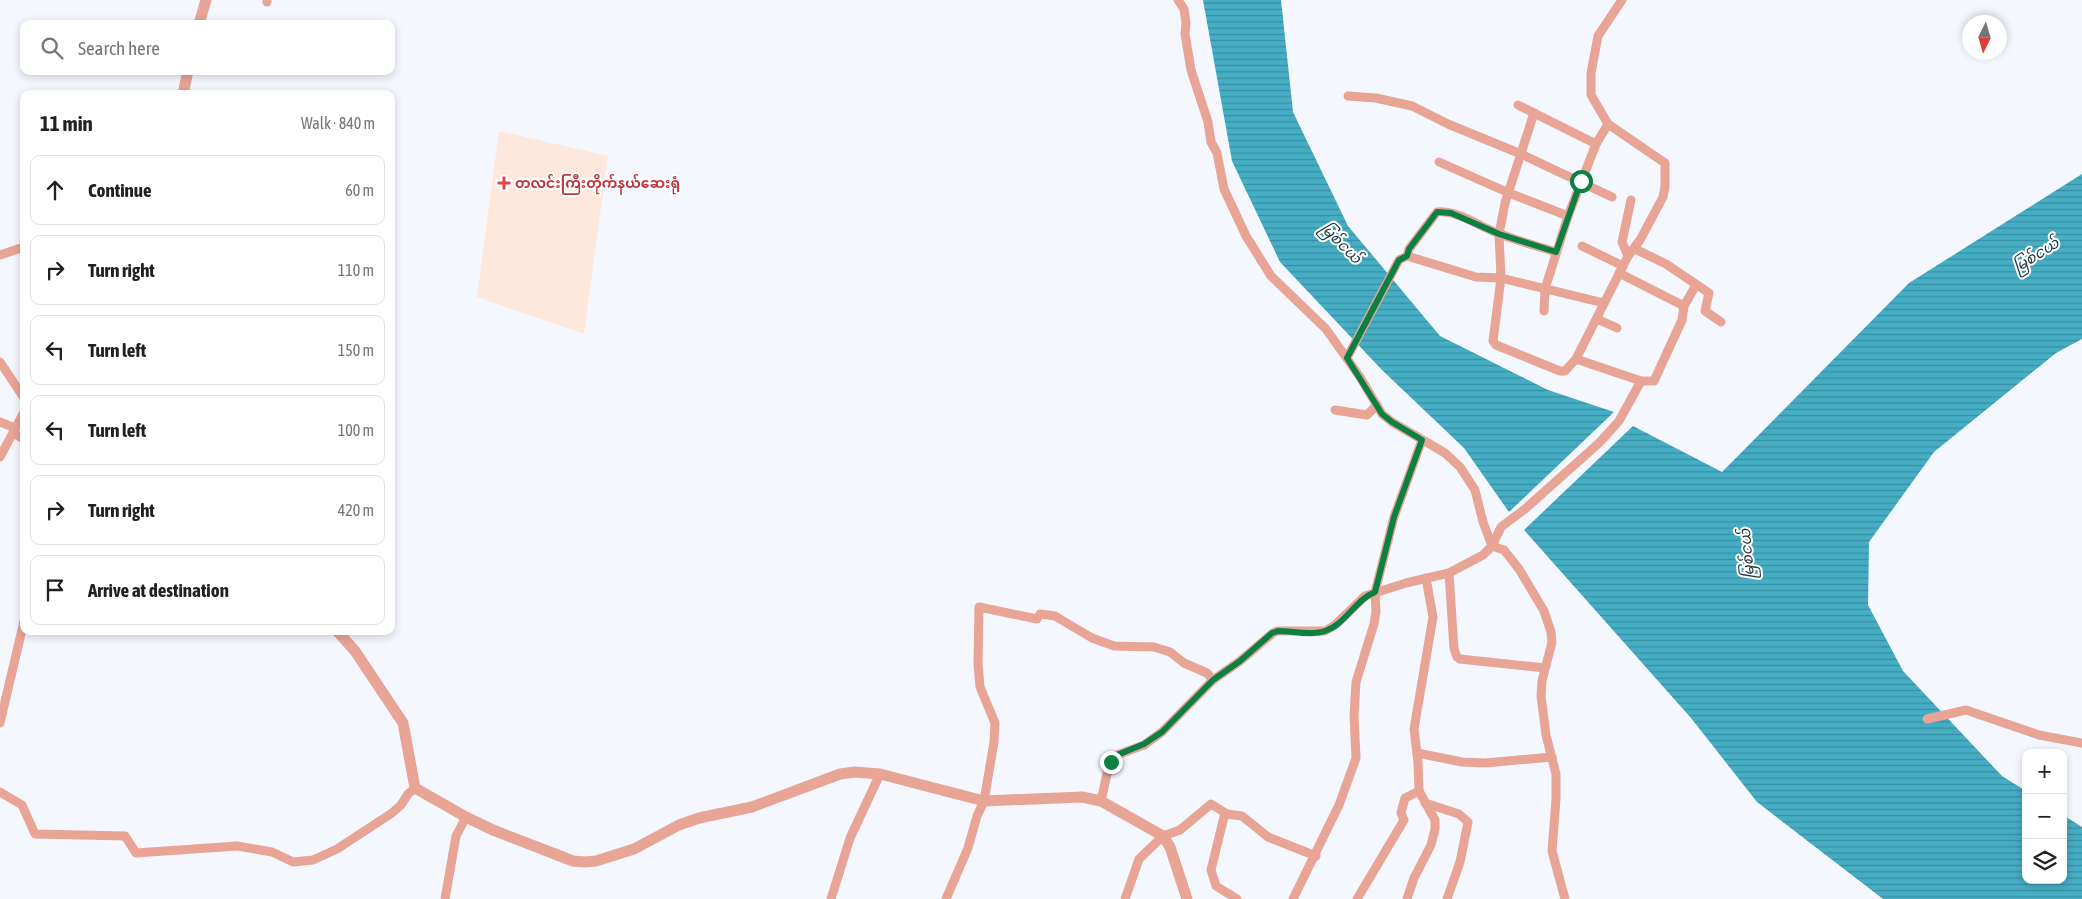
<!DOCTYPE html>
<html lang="en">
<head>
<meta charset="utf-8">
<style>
  body { margin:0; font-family:"Asap Condensed","Noto Sans Myanmar",sans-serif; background:#f6f6f6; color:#202124 }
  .controls { position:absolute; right:15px; bottom:15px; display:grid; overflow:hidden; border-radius:10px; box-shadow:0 2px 8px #0003 }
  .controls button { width:45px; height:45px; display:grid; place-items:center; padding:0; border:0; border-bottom:1px solid #e0e0e0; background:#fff; color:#202124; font:25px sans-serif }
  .compass { position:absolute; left:1962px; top:15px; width:45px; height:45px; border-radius:50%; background:#fff; box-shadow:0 2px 8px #0003; rotate:185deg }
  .stop { position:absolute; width:15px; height:15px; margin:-11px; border:4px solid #0b8043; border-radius:50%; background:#fff }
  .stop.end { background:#0b8043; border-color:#fff; box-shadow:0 1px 5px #0008 }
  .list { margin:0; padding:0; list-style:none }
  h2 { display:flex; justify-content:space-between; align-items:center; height:65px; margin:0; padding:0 20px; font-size:21px }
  h2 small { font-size:16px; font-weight:400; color:#757577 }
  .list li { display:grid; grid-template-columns:32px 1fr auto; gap:15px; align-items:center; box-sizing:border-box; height:70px; margin:0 10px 10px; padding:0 10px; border:1px solid #e0e0e0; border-radius:10px }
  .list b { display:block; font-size:19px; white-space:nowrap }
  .list em { font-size:16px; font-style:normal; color:#757577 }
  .icon { flex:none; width:28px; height:28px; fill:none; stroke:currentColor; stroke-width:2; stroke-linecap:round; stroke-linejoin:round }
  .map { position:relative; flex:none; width:2082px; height:899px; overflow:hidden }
  .search { position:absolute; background:#fff; box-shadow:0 2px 8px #0003; left:20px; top:20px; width:375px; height:55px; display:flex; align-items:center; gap:12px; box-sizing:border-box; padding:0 18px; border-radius:10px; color:#757577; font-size:19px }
  .panel { position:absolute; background:#fff; box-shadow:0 2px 8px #0003; left:20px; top:90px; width:375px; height:545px; border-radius:10px }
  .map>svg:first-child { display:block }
</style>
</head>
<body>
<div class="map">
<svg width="2082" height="899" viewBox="0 0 2082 899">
  <defs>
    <pattern id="water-rules" width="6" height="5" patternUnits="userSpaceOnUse" patternTransform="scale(1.25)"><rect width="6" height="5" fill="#45aec4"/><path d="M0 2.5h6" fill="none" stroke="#398d9f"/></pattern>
  </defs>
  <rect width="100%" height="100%" fill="#f5f7ff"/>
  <polygon fill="#fee8db" points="499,131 608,156 584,334 477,297"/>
  <g fill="url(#water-rules)">
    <polygon points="1203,0 1281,0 1293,112 1348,226 1440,336 1548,390 1614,412 1509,512 1464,448 1382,370 1280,262 1232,161"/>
    <polygon points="2082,174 2082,339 2056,353 1934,452 1869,542 1868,605 1903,671 2002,776 2026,791 2026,880 2063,880 2063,815 2082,827 2082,899 1883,899 1757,802 1691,718 1524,530 1633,426 1722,472 1909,283"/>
  </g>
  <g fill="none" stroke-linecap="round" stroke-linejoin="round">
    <g stroke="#e8a495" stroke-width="9">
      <polyline points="1178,0 1184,9 1186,23 1185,34 1191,70 1208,122 1211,142 1217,153 1224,189 1246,236 1271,276 1326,329 1360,377 1382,414 1392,422 1445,453 1460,467 1475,490 1483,522 1492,546 1504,550 1519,569 1544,611 1551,632 1552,642 1542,681 1541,696 1546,735 1556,774 1556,799 1552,851 1565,899"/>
      <polyline points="267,2 267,0"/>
      <polyline points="1348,96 1376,98 1412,106 1448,124 1521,154 1612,197"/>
      <polyline points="1518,105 1596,144"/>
      <polyline points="1534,113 1505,203 1499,234 1501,278 1493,341 1496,345 1560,371 1565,371 1576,359"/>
      <polyline points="1439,162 1509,193 1568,216"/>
      <polyline points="1582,246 1623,266"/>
      <polyline points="1635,249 1666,264 1709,293 1705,311 1721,322"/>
      <polyline points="0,255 24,247"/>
      <path d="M1407 256 1409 249 1437 212C1458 210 1480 227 1500 234 1518 241 1537 246 1556 252"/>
      <polyline points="1628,256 1622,242 1631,200"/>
      <polyline points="1619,273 1684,306"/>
      <polyline points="1544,311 1545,289 1568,216 1596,144 1608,124"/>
      <polyline points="1597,319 1617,328"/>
      <polyline points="1347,358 1399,260 1407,256 1476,277 1501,278 1604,303"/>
      <polyline points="0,362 24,398"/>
      <polyline points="1641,381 1654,381 1682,320 1684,306 1696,285"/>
      <polyline points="1335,410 1367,415 1377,405"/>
      <polyline points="0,422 15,428"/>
      <polyline points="13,433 24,439"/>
      <polyline points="0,457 24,412"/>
      <polyline points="1449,573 1454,649 1457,657 1460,659 1545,668"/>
      <polyline points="1927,719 1966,710 2039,735 2082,743"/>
      <polyline points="0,723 24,621"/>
      <polyline points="1417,753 1462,762 1485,763 1552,757"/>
      <polyline points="0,792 22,805 35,834 125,836 136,853 237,846 272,852 293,862 313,860 337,849 392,813 401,805 408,794 415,788"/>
      <polyline points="1101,801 1108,769 1117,755 1144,745 1162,732 1213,680 1240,661 1273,633 1277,631 1325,631 1335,625 1365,596 1406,583 1449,573 1483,555 1492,546 1501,527 1525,509 1599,443 1619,421 1641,381 1576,359 1628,256 1640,240 1663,197 1665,187 1665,163 1608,124 1591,95 1591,73 1598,36 1622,0"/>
      <polyline points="1425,803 1459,814 1468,822 1460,862 1447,899"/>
      <polyline points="1225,813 1211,870 1216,886 1237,899"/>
      <polyline points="445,899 456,836 466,817"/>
      <polyline points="831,899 850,838 880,774"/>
      <polyline points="946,899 968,848 977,816 984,801 994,742 995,723 980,687 978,664 979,607 1037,619 1040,614 1055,616 1092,638 1114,646 1154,647 1170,652 1184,663 1207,673 1213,680"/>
      <polyline points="1125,899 1139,859 1163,836 1180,830 1211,804 1227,814 1242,816 1268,837 1316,856"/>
      <polyline points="1293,899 1339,805 1356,758 1354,716 1356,682 1374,624 1376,611 1375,592 1394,517 1422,440"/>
      <polyline points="1357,899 1404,820 1401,813 1405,798 1419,791 1418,762 1414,729 1433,617 1426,578"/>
      <polyline points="1407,899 1414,878 1431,845 1435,829 1435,820 1419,791"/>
    </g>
    <g stroke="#e8a495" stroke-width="11">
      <polyline points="199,24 206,0"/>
      <polyline points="183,94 188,71"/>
      <polyline points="337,631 355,651 403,723 415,788 466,817 493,830 573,861 585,862 596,861 634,849 679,825 699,818 752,807 840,774 855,772 880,774 984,801 1082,797 1101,801 1163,836 1170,847 1187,899"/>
    </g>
  </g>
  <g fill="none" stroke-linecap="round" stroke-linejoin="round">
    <path stroke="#0b8043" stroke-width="6" d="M1111 762 1117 755 1144 744 1162 732 1213 680 1240 661 1272 633 1278 631C1292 631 1312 636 1325 631 1346 624 1355 600 1375 592L1394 517 1422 440 1392 422 1382 414 1347 358 1399 260 1407 256 1409 249 1437 212 1451 213 1499 234 1556 252 1581 181"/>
  </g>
  <path fill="#e0444e" stroke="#fff" stroke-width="2" d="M501.5 175.5h5v5h5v5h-5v5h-5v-5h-5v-5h5z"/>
  <g text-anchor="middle" stroke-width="4" stroke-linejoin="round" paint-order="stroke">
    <g font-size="14" font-weight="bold" fill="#be3a42" stroke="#fff" text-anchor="start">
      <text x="515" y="188">တလင်းကြီးတိုက်နယ်ဆေးရုံ</text>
    </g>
    <g font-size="15" font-style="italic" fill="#20383e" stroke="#fff">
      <text transform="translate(1341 243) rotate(45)" y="5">မြစ်ငယ်</text>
      <text transform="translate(2036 255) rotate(-32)" y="5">မြစ်ငယ်</text>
      <text transform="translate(1747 554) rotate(-95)" y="5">မြစ်ငယ်</text>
    </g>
  </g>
</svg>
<div class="controls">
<button>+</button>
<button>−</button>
<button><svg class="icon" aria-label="layers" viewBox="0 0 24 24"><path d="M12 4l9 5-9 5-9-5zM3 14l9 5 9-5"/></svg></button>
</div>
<svg class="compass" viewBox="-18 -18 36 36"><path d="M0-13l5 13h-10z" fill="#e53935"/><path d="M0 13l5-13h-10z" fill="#757577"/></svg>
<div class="stop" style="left:1581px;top:181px"></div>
<div class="stop end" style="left:1111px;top:762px"></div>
<div class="search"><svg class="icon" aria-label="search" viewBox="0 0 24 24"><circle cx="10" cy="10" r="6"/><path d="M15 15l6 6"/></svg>Search here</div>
<section class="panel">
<h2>11 min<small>Walk · 840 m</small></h2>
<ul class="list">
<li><svg class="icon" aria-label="ahead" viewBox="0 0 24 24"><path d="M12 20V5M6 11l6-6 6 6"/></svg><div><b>Continue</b></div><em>60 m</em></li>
<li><svg class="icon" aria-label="right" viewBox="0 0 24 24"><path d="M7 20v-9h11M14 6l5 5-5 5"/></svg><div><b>Turn right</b></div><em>110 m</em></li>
<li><svg class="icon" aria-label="left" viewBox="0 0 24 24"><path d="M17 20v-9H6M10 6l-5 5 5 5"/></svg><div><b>Turn left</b></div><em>150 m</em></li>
<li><svg class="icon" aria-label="left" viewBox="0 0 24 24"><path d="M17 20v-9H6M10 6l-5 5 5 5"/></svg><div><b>Turn left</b></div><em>100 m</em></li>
<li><svg class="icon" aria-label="right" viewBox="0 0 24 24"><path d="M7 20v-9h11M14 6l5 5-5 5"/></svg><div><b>Turn right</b></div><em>420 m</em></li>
<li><svg class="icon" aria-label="arrive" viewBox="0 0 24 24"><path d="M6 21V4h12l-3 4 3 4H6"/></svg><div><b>Arrive at destination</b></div></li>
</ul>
</section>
</div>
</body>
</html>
